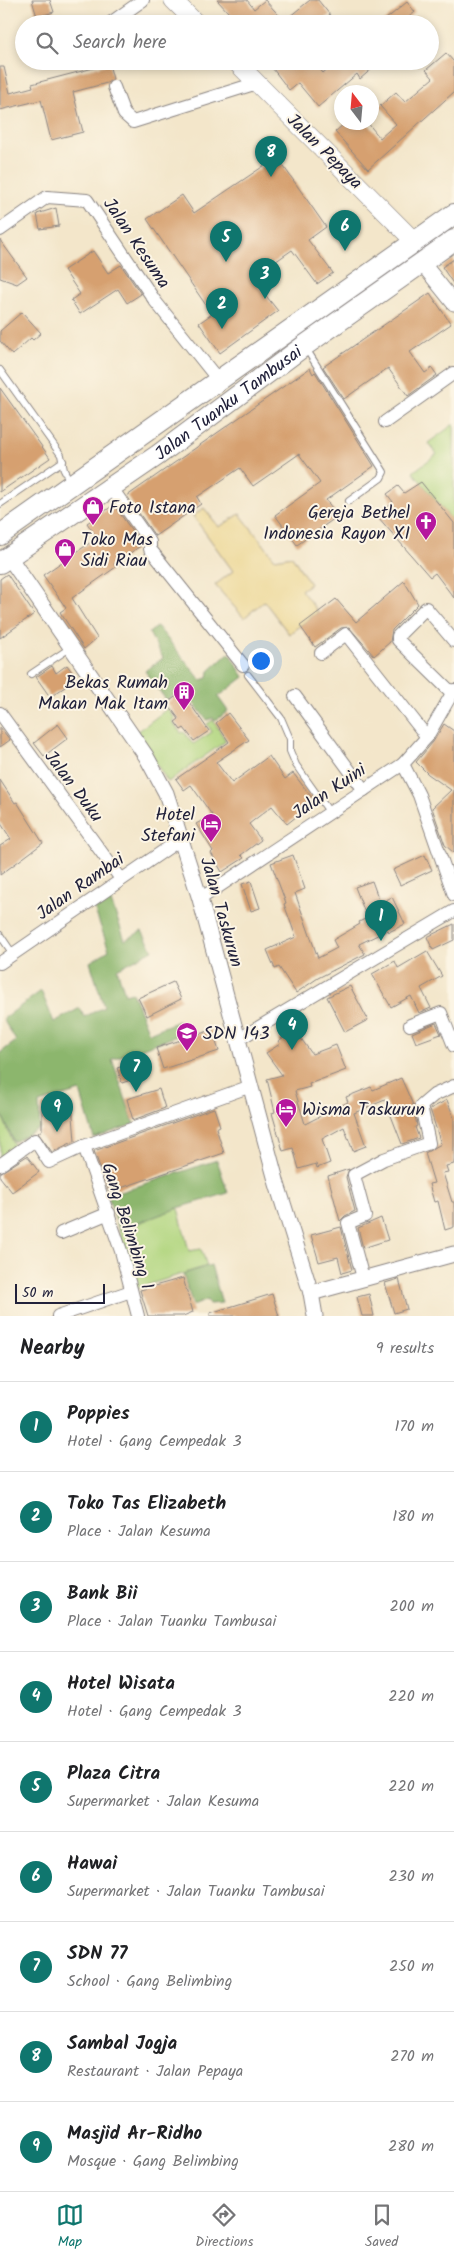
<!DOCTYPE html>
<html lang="en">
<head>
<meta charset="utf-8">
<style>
  body { margin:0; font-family:Kalam,sans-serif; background:#f6f6f6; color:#202124 }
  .compass { position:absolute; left:334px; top:85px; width:45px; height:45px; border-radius:50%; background:#fff; box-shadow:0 2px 8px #0003; rotate:344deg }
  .scale { position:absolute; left:15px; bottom:12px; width:90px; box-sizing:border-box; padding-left:5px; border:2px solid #22223b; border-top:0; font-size:14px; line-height:18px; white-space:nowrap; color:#22223b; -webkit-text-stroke:4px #fcf5e5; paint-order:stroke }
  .you { position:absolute; left:260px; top:660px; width:18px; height:18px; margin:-12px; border:4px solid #fff; border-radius:50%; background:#1a73e8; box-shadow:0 0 0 8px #1a73e833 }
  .badge { display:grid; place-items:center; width:32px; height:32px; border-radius:50%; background:#0f766e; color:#fff; font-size:16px; font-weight:700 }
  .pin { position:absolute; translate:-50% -41px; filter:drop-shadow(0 1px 2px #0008) }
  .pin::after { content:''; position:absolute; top:26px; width:18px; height:15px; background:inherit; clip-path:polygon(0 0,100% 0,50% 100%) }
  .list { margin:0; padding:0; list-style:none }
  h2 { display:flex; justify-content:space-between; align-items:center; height:65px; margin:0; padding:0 20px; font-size:21px }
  h2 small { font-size:16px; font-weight:400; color:#757577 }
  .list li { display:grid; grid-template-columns:32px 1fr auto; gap:15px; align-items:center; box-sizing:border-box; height:90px; padding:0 20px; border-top:1px solid #e0e0e0 }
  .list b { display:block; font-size:19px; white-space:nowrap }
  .list p { margin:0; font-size:16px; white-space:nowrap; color:#757577 }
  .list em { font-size:16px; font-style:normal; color:#757577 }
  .icon { flex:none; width:28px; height:28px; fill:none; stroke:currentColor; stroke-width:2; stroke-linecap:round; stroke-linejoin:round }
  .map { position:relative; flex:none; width:454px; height:1316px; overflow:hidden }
  .search { position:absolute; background:#fff; box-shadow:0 2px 8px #0003; left:15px; right:15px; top:15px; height:55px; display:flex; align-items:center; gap:12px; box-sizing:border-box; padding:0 18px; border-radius:28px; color:#757577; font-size:19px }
  .sheet { height:875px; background:#fff }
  nav { display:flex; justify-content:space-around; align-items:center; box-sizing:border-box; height:70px; border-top:1px solid #e0e0e0; background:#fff; font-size:14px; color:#757577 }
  nav a { display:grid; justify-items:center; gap:2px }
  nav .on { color:#0f766e }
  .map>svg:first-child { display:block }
</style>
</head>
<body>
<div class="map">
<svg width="454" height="1316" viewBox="0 0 454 1316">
  <rect width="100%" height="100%" fill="#fcf5e5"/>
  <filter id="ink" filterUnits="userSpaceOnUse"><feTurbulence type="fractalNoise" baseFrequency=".02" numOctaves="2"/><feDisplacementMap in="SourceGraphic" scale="10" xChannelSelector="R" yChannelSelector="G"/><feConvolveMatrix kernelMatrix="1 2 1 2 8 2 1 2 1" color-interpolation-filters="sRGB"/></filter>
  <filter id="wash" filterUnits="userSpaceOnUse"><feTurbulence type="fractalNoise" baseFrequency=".0096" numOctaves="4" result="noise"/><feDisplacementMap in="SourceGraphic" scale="20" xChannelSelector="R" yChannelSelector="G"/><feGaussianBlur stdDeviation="1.12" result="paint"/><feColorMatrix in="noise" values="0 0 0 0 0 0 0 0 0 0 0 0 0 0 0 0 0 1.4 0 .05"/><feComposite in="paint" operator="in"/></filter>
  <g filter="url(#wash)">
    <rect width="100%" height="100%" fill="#f3e6ca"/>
    <g fill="#b0d57e" stroke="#697c5c">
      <polygon points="454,424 454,523 413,472 437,454 428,443"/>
      <polygon points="168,708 175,719 172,721 181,733 184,732 193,744 212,732 207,724 213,720 226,741 168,782 136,733"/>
      <polygon points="0,1110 17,1153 0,1165"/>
      <polygon points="178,1208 189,1251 201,1249 207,1266 135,1289 119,1230"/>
    </g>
    <g fill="#8cb66d" stroke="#576c54">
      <polygon points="157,626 201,680 208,678 209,671 229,653 244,677 218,697 228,711 215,721 213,718 207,720 183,690 166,700 145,671 163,658 149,633"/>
      <polygon points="109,896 125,940 142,931 153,950 117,969 125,994 132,992 149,1033 178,1021 185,1033 112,1059 134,1124 94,1138 80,1091 39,1103 40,1128 14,1142 0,1110 0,1053 16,1041 3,1019 41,991 54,1022 80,1008 84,1017 104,1007 90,962 109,950 93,905"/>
      <polygon points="217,1160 228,1193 178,1208 119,1230 108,1196"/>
      <polygon points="211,1265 222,1303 209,1304 207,1300 193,1306 183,1274"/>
    </g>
    <polygon fill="#eeda9e" stroke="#887e6c" points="204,508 219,527 240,514 275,559 292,556 310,584 301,590 318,612 289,634 264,601 244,618 215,585 233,571 193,516"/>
    <g id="blocks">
      <g fill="#d6a070">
        <polygon points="32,0 50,0 54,12 37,17"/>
        <polygon points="217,0 247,0 254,9 265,0 284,21 310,0 318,0 330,15 319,24 239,24"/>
        <polygon points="407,2 415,12 401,24 380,24"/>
        <polygon points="446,53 454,62 454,92 368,169 335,132 346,122 367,122 380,138 396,124 380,106 396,92 405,102 433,78 426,70"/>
        <polygon points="267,61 313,61 323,73 337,61 381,61 360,79 357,74 318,107 298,83 289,90"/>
        <polygon points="109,64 113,79 107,83 73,92 83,132 51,140 41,100 0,110 0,67 4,67 10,93 33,87 32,84"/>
        <polygon points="277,157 326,227 308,240 333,273 317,284 292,250 252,278 278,311 220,353 199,323 212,314 147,219 182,195 194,213"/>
        <polygon points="56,208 59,226 40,229 37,214"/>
        <polygon points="0,240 27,277 17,284 0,278"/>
        <polygon points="93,251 108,273 121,265 141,294 127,303 118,289 80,314 71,300 80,294 64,270"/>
        <polygon points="454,259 454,285 442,267"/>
        <polygon points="430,293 451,324 410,352 425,373 432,368 437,375 408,396 388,368 344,399 323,367"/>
        <polygon points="22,312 41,333 33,340 31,338 12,355 0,341 0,331"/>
        <polygon points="310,368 313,374 315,372 374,466 326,500 338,516 297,545 275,515 320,483 299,454 253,486 240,468 197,497 201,504 155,536 127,496"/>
        <polygon points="0,388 50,458 0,492"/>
        <polygon points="421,482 454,523 454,598 435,573 430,577 378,517 393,502 387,494 398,486 404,493"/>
        <polygon points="114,505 142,545 114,564 116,567 72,598 97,638 84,649 60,612 66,608 43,575 97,538 87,523"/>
        <polygon points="7,574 34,614 0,638 0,579"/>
        <polygon points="404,581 418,604 392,630 390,642 374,656 349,627 341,628 315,647 300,626 336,599 356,622"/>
        <polygon points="67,665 77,679 50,697 36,677 52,666 56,673"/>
        <polygon points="182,692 209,731 194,741 184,728 181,730 175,722 179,719 167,703"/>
        <polygon points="228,713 249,740 216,762 232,783 269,756 285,779 293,773 313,799 304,806 306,809 287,824 272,806 249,824 261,840 241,855 244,858 222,872 211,853 213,851 196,824 212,815 191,785 184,790 176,779 229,742 216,723"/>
        <polygon points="58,724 68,738 44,756 34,743"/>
        <polygon points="444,724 454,731 454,853 445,845 432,808 451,790 428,774 416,762 433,742"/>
        <polygon points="0,727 10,740 0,747"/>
        <polygon points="0,780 15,803 17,802 43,843 0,875 0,846 11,839 0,822"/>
        <polygon points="293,855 305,889 295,893 318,958 337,948 333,940 360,924 359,922 367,918 355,887 372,881 380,903 392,897 405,924 389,932 388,930 359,944 365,954 318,978 296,993 279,967 275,969 267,950 296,937 284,904 286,903 271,863"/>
        <polygon points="425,855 432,870 400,885 393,870"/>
        <polygon points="251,881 260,908 251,911 242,884"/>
        <polygon points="454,924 454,940 433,950 427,937"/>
        <polygon points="427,951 442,976 421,988 431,1008 419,1013 411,996 391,1007 372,974 395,961 398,968"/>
        <polygon points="173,982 181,999 147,1016 138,998"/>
        <polygon points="350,986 368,1020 345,1032 327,997"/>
        <polygon points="436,1023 441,1034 416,1043 412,1033"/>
        <polygon points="212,1030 219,1051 163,1069 156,1048"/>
        <polygon points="295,1030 312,1054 336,1045 346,1070 309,1084 310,1087 295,1091 305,1124 348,1102 346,1097 371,1087 373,1090 401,1078 413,1105 417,1126 415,1127 419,1138 402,1144 385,1100 354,1113 366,1146 353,1151 344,1127 322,1139 330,1163 317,1168 316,1164 299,1169 293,1148 283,1151 272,1113 275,1112 267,1079 282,1075 266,1053 280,1044 278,1041"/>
        <polygon points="138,1062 142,1076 122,1083 117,1068"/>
        <polygon points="159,1089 165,1108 133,1120 127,1099"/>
        <polygon points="447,1100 454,1118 454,1164 446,1166 448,1172 443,1173 452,1202 454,1202 454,1227 445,1230 438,1201 434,1202 429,1184 434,1183 425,1153 441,1144 430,1109"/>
        <polygon points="72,1104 75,1141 52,1152 38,1133 42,1130 42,1105"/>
        <polygon points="214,1108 220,1126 216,1128 224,1153 109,1192 94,1151"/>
        <polygon points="27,1156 39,1172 12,1192 0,1177 0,1173"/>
        <polygon points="349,1169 346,1177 355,1211 345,1216 340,1221 328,1176"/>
        <polygon points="381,1218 388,1240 363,1248 358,1228"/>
        <polygon points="341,1227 352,1270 342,1273 338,1257 319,1262 311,1235"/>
        <polygon points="183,1278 193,1312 183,1316 148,1316 140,1290"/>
        <polygon points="399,1279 407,1309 394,1313 385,1283"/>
        <polygon points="272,1294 279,1316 210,1316 210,1313"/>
        <polygon points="369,1294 374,1316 362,1316 357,1297"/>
      </g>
    </g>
  </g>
  <g filter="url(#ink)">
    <use href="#blocks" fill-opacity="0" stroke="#8a8482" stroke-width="1"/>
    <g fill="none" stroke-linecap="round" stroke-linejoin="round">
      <g stroke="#8a8482" stroke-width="8">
        <g id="service">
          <polyline points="305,347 384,472 381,478 349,501"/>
          <polyline points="0,370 61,455 64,470 70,482"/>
          <polyline points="0,504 63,461"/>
          <polyline points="31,674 70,648"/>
          <polyline points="248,675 281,718 290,739 290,751 296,765 330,813"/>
          <polyline points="0,935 13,954"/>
        </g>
      </g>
      <g stroke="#8a8482" stroke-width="14">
        <g id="minor">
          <polyline points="109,24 143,0"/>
          <polyline points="114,87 124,114 133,122 257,83"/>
          <polyline points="0,230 47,197 87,200 155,301 219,381"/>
          <polyline points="385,422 454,373"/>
          <polyline points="111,487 150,542 150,549 243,665"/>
          <polyline points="321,653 346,634 427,737"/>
          <polyline points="452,693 398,640 398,636 426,608 454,641"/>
          <polyline points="295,696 364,790"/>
          <polyline points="0,713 121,879"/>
          <polyline points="403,764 419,795 454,895"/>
          <polyline points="200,899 403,764 427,737 454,690"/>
          <polyline points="0,963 181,839"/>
          <polyline points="410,1025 441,1013 454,1046"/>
          <polyline points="239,1039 454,911"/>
          <polyline points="84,1146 121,1251 138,1316"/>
          <polyline points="0,1165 35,1140 49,1162 84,1146 251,1086"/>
          <polyline points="61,1233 109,1213"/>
          <polyline points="363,1278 348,1223 365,1216 354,1175 384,1159 429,1143 421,1106 434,1095 454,1086"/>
          <polyline points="58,1316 131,1291"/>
        </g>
      </g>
      <g stroke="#8a8482" stroke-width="17">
        <g id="tertiary">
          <polyline points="422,263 454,303"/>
          <polyline points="9,557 146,756 166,793 200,899 277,1184 311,1293 315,1316"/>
          <polyline points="311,1293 454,1254"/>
        </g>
      </g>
      <g stroke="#8a8482" stroke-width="19">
        <g id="secondary">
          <polyline points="173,0 197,24"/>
          <polyline points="235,61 415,242"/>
        </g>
      </g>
      <g stroke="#8a8482" stroke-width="22">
        <g id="primary">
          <polyline points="0,535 454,214"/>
          <path id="s1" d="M0 563 158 455 304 346 454 240"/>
        </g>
      </g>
      <use href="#service" stroke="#fff" stroke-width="6"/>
      <use href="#minor" stroke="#fff" stroke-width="12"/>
      <use href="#tertiary" stroke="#fff" stroke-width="15"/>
      <use href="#secondary" stroke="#fff" stroke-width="18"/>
      <use href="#primary" stroke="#fff" stroke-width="20"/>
    </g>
  </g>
  <defs>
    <g id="shop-pin" transform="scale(1.125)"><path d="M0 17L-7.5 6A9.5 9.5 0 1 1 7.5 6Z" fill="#b5179e" stroke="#fcf5e5"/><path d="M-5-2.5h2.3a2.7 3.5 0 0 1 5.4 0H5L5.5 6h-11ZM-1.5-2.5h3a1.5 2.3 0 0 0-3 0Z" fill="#fff"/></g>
    <g id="church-pin" transform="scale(1.125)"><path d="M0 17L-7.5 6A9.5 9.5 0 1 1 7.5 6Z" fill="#b5179e" stroke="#fcf5e5"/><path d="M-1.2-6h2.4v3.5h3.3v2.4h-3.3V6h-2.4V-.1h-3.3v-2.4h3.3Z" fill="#fff"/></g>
    <g id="building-pin" transform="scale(1.125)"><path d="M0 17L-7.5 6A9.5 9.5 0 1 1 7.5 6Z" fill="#b5179e" stroke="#fcf5e5"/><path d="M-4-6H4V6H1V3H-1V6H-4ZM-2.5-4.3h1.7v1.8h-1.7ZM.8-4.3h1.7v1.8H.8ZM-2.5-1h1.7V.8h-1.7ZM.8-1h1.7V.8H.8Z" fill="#fff"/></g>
    <g id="hotel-pin" transform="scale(1.125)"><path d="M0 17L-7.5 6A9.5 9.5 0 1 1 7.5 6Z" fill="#b5179e" stroke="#fcf5e5"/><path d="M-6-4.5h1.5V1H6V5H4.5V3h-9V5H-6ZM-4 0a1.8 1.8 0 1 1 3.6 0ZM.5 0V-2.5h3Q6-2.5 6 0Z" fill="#fff"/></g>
    <g id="school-pin" transform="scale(1.125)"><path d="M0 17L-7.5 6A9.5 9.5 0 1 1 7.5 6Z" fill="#b5179e" stroke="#fcf5e5"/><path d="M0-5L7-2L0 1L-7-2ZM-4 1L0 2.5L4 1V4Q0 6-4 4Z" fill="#fff"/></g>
  </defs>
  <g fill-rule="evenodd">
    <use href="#shop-pin" x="93" y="507"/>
    <use href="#church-pin" x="426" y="522"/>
    <use href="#shop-pin" x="65" y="549"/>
    <use href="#building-pin" x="184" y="692"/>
    <use href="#hotel-pin" x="211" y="824"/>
    <use href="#school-pin" x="187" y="1033"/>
    <use href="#hotel-pin" x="286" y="1109"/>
  </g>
  <g text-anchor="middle" stroke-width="4" stroke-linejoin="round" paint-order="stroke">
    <g font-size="18" fill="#22223b" stroke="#fcf5e5">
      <text transform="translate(325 151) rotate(45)" y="6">Jalan Pepaya</text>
      <text transform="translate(137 243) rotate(56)" y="6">Jalan Kesuma</text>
      <text dy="6" stroke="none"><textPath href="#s1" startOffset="279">Jalan Tuanku Tambusai</textPath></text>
      <text transform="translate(74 786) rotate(53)" y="6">Jalan Duku</text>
      <text transform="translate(329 791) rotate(-34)" y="6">Jalan Kuini</text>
      <text transform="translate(80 886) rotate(-35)" y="6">Jalan Rambai</text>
      <text transform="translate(222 912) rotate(74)" y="6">Jalan Taskurun</text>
      <text transform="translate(128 1226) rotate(72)" y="6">Gang Belimbing 1</text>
    </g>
    <g font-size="18" fill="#22223b" stroke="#fcf5e5" text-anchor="start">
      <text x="109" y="513">Foto Istana</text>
      <text x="410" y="518" text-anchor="end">Gereja Bethel<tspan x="410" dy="21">Indonesia Rayon XI</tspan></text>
      <text x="81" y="545">Toko Mas<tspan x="81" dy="21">Sidi Riau</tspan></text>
      <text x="168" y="688" text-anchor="end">Bekas Rumah<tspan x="168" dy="21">Makan Mak Itam</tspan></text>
      <text x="195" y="820" text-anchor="end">Hotel<tspan x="195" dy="21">Stefani</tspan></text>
      <text x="203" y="1039">SDN 143</text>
      <text x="302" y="1115">Wisma Taskurun</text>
    </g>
  </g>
</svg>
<svg class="compass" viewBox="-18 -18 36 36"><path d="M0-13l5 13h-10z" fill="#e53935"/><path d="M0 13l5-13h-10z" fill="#757577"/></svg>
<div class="scale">50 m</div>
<div class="you"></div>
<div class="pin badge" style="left:381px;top:941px">1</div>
<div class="pin badge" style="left:222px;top:329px">2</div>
<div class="pin badge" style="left:265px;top:299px">3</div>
<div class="pin badge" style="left:292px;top:1050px">4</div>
<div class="pin badge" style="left:226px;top:262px">5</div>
<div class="pin badge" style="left:345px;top:251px">6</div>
<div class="pin badge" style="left:136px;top:1092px">7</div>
<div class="pin badge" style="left:271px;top:177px">8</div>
<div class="pin badge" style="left:57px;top:1132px">9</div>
<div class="search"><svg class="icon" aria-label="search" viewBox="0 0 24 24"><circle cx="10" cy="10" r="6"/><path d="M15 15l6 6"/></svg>Search here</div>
</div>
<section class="sheet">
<h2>Nearby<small>9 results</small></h2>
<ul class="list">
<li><span class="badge">1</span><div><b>Poppies</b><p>Hotel · Gang Cempedak 3</p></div><em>170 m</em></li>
<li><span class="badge">2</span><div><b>Toko Tas Elizabeth</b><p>Place · Jalan Kesuma</p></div><em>180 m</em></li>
<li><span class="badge">3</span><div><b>Bank Bii</b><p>Place · Jalan Tuanku Tambusai</p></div><em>200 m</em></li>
<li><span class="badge">4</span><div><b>Hotel Wisata</b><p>Hotel · Gang Cempedak 3</p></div><em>220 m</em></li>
<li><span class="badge">5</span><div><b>Plaza Citra</b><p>Supermarket · Jalan Kesuma</p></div><em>220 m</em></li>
<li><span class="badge">6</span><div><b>Hawai</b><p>Supermarket · Jalan Tuanku Tambusai</p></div><em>230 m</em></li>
<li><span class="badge">7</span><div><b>SDN 77</b><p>School · Gang Belimbing</p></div><em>250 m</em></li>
<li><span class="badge">8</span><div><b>Sambal Jogja</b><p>Restaurant · Jalan Pepaya</p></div><em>270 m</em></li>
<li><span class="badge">9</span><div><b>Masjid Ar-Ridho</b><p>Mosque · Gang Belimbing</p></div><em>280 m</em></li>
</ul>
</section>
<nav>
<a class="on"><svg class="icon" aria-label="map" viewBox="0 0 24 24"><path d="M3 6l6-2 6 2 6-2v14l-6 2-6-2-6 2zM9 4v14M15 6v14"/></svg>Map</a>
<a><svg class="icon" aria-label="directions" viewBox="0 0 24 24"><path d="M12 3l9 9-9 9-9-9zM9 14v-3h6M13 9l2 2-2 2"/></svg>Directions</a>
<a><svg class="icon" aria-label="saved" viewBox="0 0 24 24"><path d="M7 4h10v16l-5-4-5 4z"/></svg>Saved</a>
</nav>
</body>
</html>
